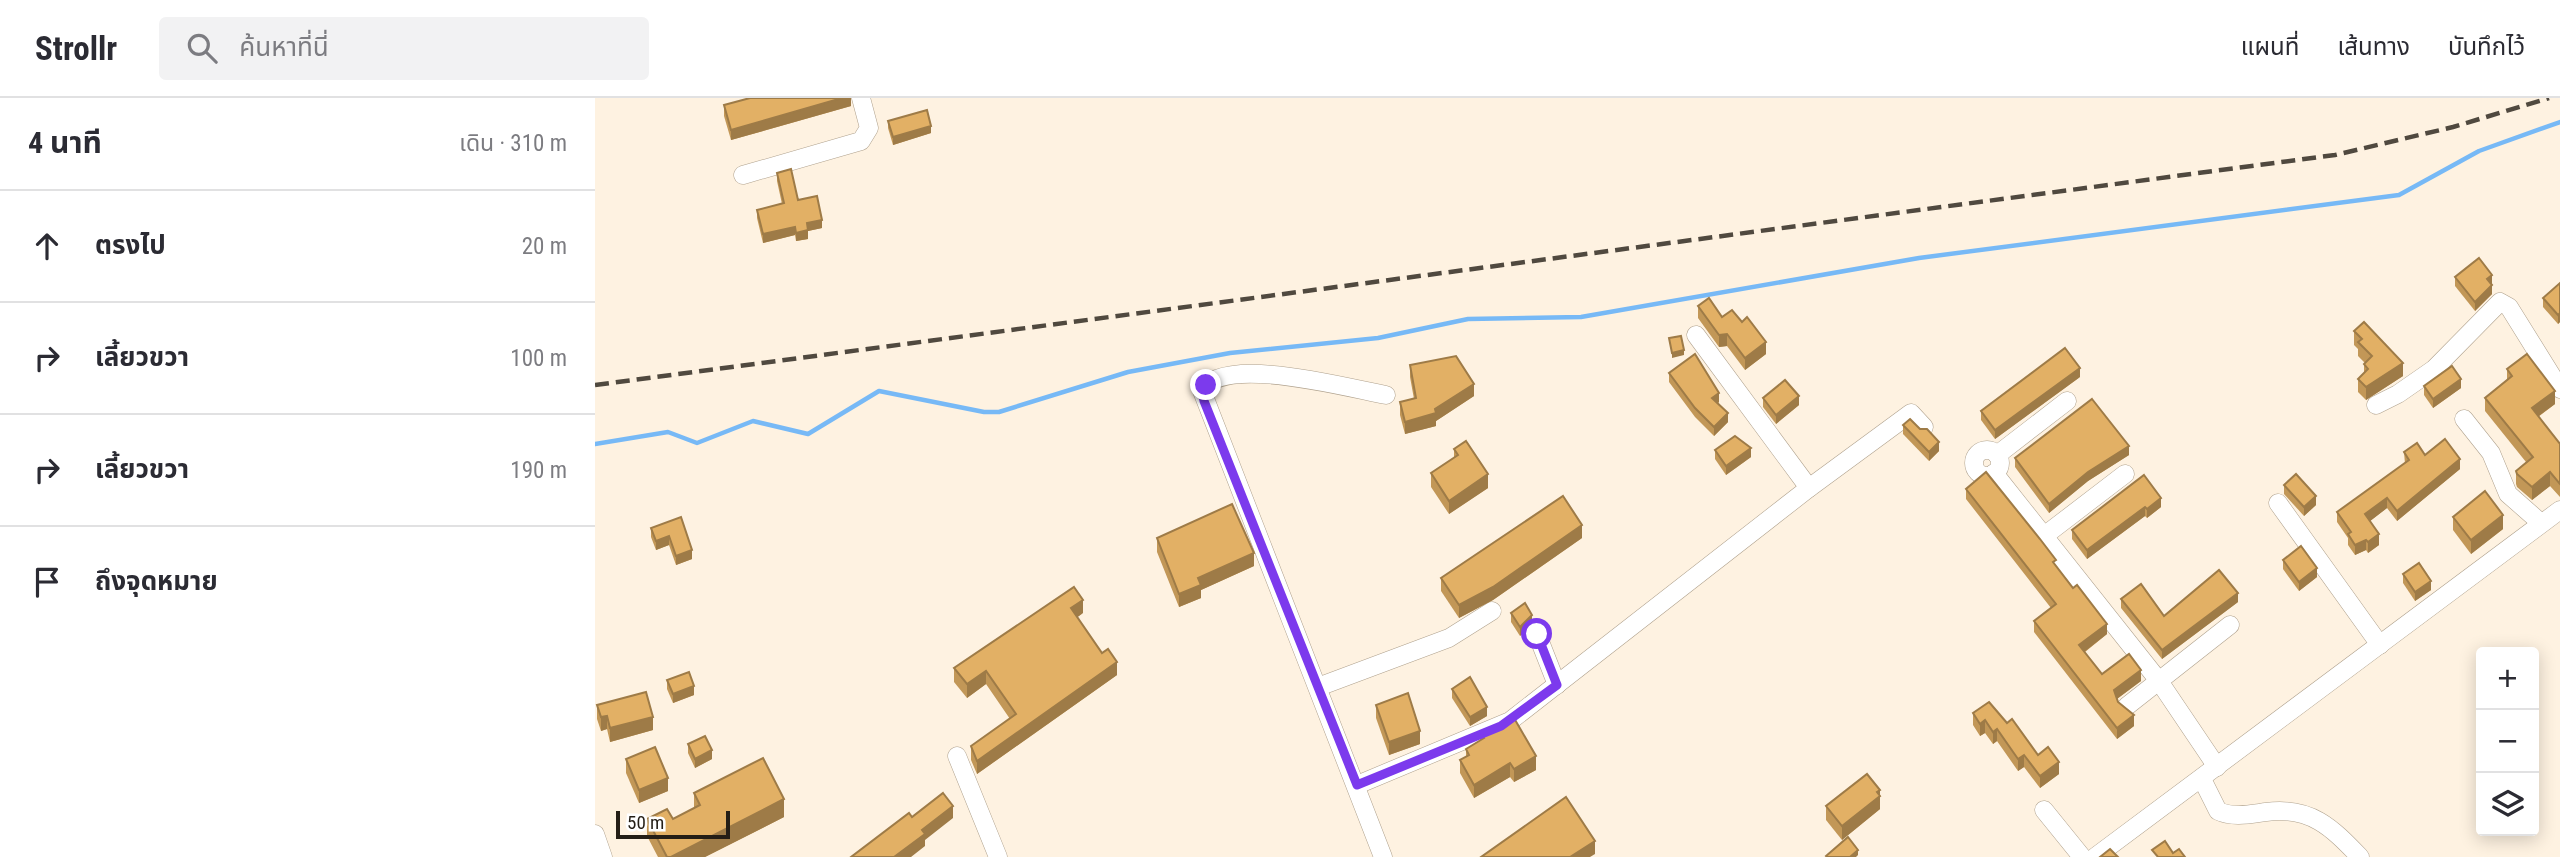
<!DOCTYPE html>
<html lang="th">
<head>
<meta charset="utf-8">
<style>
  body { margin:0; font-family:"Roboto Condensed","Noto Sans Thai",sans-serif; background:#f2f2f3; color:#2b2b33 }
  .controls { position:absolute; right:21px; bottom:21px; display:grid; overflow:hidden; border-radius:7px; box-shadow:0 4px 18px #0003 }
  .controls button { width:63px; height:63px; display:grid; place-items:center; padding:0; border:0; border-bottom:2px solid #e1e1e2; background:#fff; color:#2b2b33; font:35px sans-serif }
  .scale { position:absolute; left:21px; bottom:18px; width:114px; box-sizing:border-box; padding-left:7px; border:4px solid #241e16; border-top:0; font-size:19px; line-height:24px; white-space:nowrap; color:#241e16; -webkit-text-stroke:5px #fff; paint-order:stroke }
  .stop { position:absolute; width:21px; height:21px; margin:-16px; border:5px solid #7c3aed; border-radius:50%; background:#fff }
  .stop.end { background:#7c3aed; border-color:#fff; box-shadow:0 2px 7px #0008 }
  .list { margin:0; padding:0; list-style:none }
  h2 { display:flex; justify-content:space-between; align-items:center; height:91px; margin:0; padding:0 28px; font-size:30px }
  h2 small { font-size:23px; font-weight:400; color:#7c7c81 }
  .list li { display:grid; grid-template-columns:46px 1fr auto; gap:21px; align-items:center; box-sizing:border-box; height:112px; padding:0 28px; border-top:2px solid #e1e1e2 }
  .list b { display:block; font-size:26px; white-space:nowrap }
  .list em { font-size:23px; font-style:normal; color:#7c7c81 }
  .icon { flex:none; width:38px; height:38px; fill:none; stroke:currentColor; stroke-width:2; stroke-linecap:round; stroke-linejoin:round }
  .map { position:relative; flex:none; width:1965px; height:759px; overflow:hidden }
  header { display:flex; align-items:center; gap:42px; box-sizing:border-box; height:98px; padding:0 35px; background:#fff; border-bottom:2px solid #e1e1e2 }
  header strong { font-size:33px }
  nav { display:flex; gap:38px; margin-inline-start:auto; font-size:24px }
  .search { width:490px; height:63px; background:#f2f2f3; display:flex; align-items:center; gap:18px; box-sizing:border-box; padding:0 24px; border-radius:7px; color:#7c7c81; font-size:26px }
  main { display:flex }
  aside { flex:1; background:#fff }
  .map>svg:first-child { display:block }
</style>
</head>
<body>
<header>
<strong>Strollr</strong>
<div class="search"><svg class="icon" aria-label="search" viewBox="0 0 24 24"><circle cx="10" cy="10" r="6"/><path d="M15 15l6 6"/></svg>ค้นหาที่นี่</div>
<nav><a>แผนที่</a><a>เส้นทาง</a><a>บันทึกไว้</a></nav>
</header>
<main>
<aside>
<h2>4 นาที<small>เดิน · 310 m</small></h2>
<ul class="list">
<li><svg class="icon" aria-label="ahead" viewBox="0 0 24 24"><path d="M12 20V5M6 11l6-6 6 6"/></svg><div><b>ตรงไป</b></div><em>20 m</em></li>
<li><svg class="icon" aria-label="right" viewBox="0 0 24 24"><path d="M7 20v-9h11M14 6l5 5-5 5"/></svg><div><b>เลี้ยวขวา</b></div><em>100 m</em></li>
<li><svg class="icon" aria-label="right" viewBox="0 0 24 24"><path d="M7 20v-9h11M14 6l5 5-5 5"/></svg><div><b>เลี้ยวขวา</b></div><em>190 m</em></li>
<li><svg class="icon" aria-label="arrive" viewBox="0 0 24 24"><path d="M6 21V4h12l-3 4 3 4H6"/></svg><div><b>ถึงจุดหมาย</b></div></li>
</ul>
</aside>
<div class="map">
<svg width="1965" height="759" viewBox="0 0 1965 759">
  <rect width="100%" height="100%" fill="#fef2e1"/>
  <g fill="none" stroke-linecap="round" stroke-linejoin="round">
    <polyline stroke="#77b9f6" stroke-width="4.5" points="0,346 73,334 102,345 158,323 213,336 284,293 389,314 404,314 533,274 635,255 783,240 873,221 986,219 1324,160 1804,97 1884,53 1965,24"/>
    <g stroke="#afa18d" stroke-width="19">
      <g id="minor">
        <polyline points="148,77 266,43 274,30 266,0"/>
        <polyline points="1781,307 1803,296 1839,271 1905,204 1914,209 1965,291"/>
        <polyline points="1869,321 1896,355 1913,396 1946,425"/>
        <circle cx="1392" cy="365" r="13"/>
        <polyline points="1402,357 1472,303"/>
        <polyline points="1399,375 1564,583 1622,669"/>
        <polyline points="1214,390 1316,315 1329,329"/>
        <polyline points="1683,405 1785,547"/>
        <polyline points="1449,438 1530,376"/>
        <polyline points="942,536 962,587"/>
        <polyline points="723,589 854,540 897,513"/>
        <polyline points="1532,608 1635,527"/>
        <polyline points="362,658 403,759"/>
        <path d="M1607 681 1623 713C1638 720 1656 716 1671 714 1716 708 1737 730 1765 759"/>
        <polyline points="762,687 915,623 1214,390 1101,237"/>
        <polyline points="1449,712 1487,759"/>
        <polyline points="0,736 8,759"/>
        <path d="M788 759 607 293C626 255 757 291 791 297"/>
        <polyline points="1500,759 1965,412"/>
      </g>
    </g>
    <use href="#minor" stroke="#fff" stroke-width="18"/>
    <polyline stroke="#50493f" stroke-width="4.5" stroke-dasharray="14 7" stroke-linecap="butt" points="0,287 1740,57 1858,29 1954,0"/>
  </g>
  <g fill="#c29757">
    <polygon points="256,0 256,8 136,42 129,18 129,7"/>
    <polygon points="293,23 336,35 298,47 293,30"/>
    <polygon points="182,75 227,130 213,133 213,141 201,143 200,137 168,145 162,120 162,112 187,106 182,83"/>
    <polygon points="1860,179 1897,186 1897,196 1880,213 1860,188"/>
    <polygon points="1965,185 1965,224 1963,226 1948,209 1948,200"/>
    <polygon points="1103,208 1127,219 1171,256 1150,272 1132,248 1124,249 1103,220"/>
    <polygon points="1759,233 1808,278 1771,302 1763,294 1763,281 1769,275 1769,266 1770,265 1763,258 1763,251 1759,247"/>
    <polygon points="815,267 879,298 841,323 841,328 810,336 805,317 805,304 819,301 815,279"/>
    <polygon points="1912,271 1960,306 1943,319 1965,346 1965,399 1955,388 1937,402 1922,389 1921,386 1921,373 1931,364 1890,313 1890,300 1912,282"/>
    <polygon points="1074,275 1124,304 1123,305 1133,324 1119,338 1100,319 1074,284"/>
    <polygon points="1485,279 1400,341 1386,322 1386,313"/>
    <polygon points="1829,288 1866,290 1838,310 1829,297"/>
    <polygon points="1168,300 1204,307 1181,326 1168,309"/>
    <polygon points="1308,327 1344,353 1334,363 1308,336"/>
    <polygon points="859,351 893,390 854,416 836,389 836,375 859,360"/>
    <polygon points="1120,352 1156,359 1131,377 1120,361"/>
    <polygon points="1809,354 1830,357 1865,371 1802,423 1792,410 1775,423 1784,447 1773,455 1771,452 1760,457 1753,447 1753,440 1742,424 1742,414 1810,366"/>
    <polygon points="1534,357 1493,383 1454,415 1420,369 1420,360"/>
    <polygon points="1549,377 1566,409 1552,420 1550,418 1492,461 1477,441 1477,432"/>
    <polygon points="1689,387 1721,407 1709,418 1689,396"/>
    <polygon points="1371,391 1461,468 1512,536 1490,554 1507,576 1546,583 1522,601 1539,628 1522,641 1439,534 1439,523 1456,510 1371,401"/>
    <polygon points="86,419 97,461 81,467 74,447 61,452 56,439 56,430"/>
    <polygon points="1858,419 1908,431 1876,456 1858,432"/>
    <polygon points="562,440 659,468 606,492 606,500 584,509 562,454"/>
    <polygon points="987,440 898,502 864,520 846,493 846,480"/>
    <polygon points="1688,462 1722,479 1704,493 1688,471"/>
    <polygon points="1808,476 1836,492 1820,503 1808,485"/>
    <polygon points="1526,501 1569,518 1643,504 1567,561 1526,510"/>
    <polygon points="488,515 482,519 522,577 382,676 376,662 376,648 415,621 391,586 372,600 359,584 359,570"/>
    <polygon points="916,515 937,526 925,538 916,524"/>
    <polygon points="72,582 99,597 78,605 72,591"/>
    <polygon points="857,591 892,618 875,628 857,600"/>
    <polygon points="2,607 58,632 15,644 12,631 6,633 2,621"/>
    <polygon points="781,607 825,646 794,657 781,620"/>
    <polygon points="1378,615 1412,625 1443,657 1464,676 1445,690 1429,669 1423,673 1402,643 1398,646 1390,635 1385,638 1378,627"/>
    <polygon points="885,634 941,672 919,684 915,679 879,700 865,675 865,662 871,659 871,651 885,643"/>
    <polygon points="93,646 117,661 100,670 93,655"/>
    <polygon points="31,661 73,693 44,705 31,675"/>
    <polygon points="1285,692 1285,711 1247,742 1231,722 1231,708"/>
    <polygon points="99,695 189,719 110,759 63,759 52,738 52,721 78,721 99,710"/>
  </g>
  <g fill="#9e7b47">
    <polygon points="247,0 256,0 256,8 136,42 136,32"/>
    <polygon points="336,28 336,35 298,47 298,39"/>
    <polygon points="227,122 227,130 213,133 213,141 201,143 201,135 212,125"/>
    <polygon points="200,129 200,137 168,145 168,136"/>
    <polygon points="1897,177 1897,186 1892,190 1892,181"/>
    <polygon points="1897,187 1897,196 1880,213 1880,204"/>
    <polygon points="1965,215 1965,224 1963,226 1963,217"/>
    <polygon points="1132,236 1132,248 1124,249 1124,237"/>
    <polygon points="1171,244 1171,256 1150,272 1150,260"/>
    <polygon points="1089,252 1089,257 1077,260 1077,255"/>
    <polygon points="1808,265 1808,278 1771,302 1771,289"/>
    <polygon points="1485,270 1485,279 1400,341 1400,332"/>
    <polygon points="1866,281 1866,290 1838,310 1838,301"/>
    <polygon points="879,286 879,298 841,323 841,328 810,336 810,324 840,311"/>
    <polygon points="1960,293 1960,306 1937,323 1937,310"/>
    <polygon points="1124,295 1124,304 1117,309 1117,300"/>
    <polygon points="1204,298 1204,307 1181,326 1181,317"/>
    <polygon points="1133,315 1133,324 1119,338 1119,329"/>
    <polygon points="1344,344 1344,353 1334,363 1334,354"/>
    <polygon points="1534,348 1534,357 1493,383 1454,415 1454,406 1493,374"/>
    <polygon points="1156,350 1156,359 1131,377 1131,368"/>
    <polygon points="1865,361 1865,371 1802,423 1802,413"/>
    <polygon points="1955,374 1955,388 1937,402 1937,389"/>
    <polygon points="893,376 893,390 854,416 854,403"/>
    <polygon points="1721,398 1721,407 1709,418 1709,409"/>
    <polygon points="1566,400 1566,409 1552,420 1552,411"/>
    <polygon points="1792,400 1792,410 1770,427 1770,416"/>
    <polygon points="1550,409 1550,418 1492,461 1492,452"/>
    <polygon points="1908,417 1908,431 1876,456 1876,442"/>
    <polygon points="987,427 987,440 898,502 864,520 864,507"/>
    <polygon points="1784,436 1784,447 1773,455 1773,444"/>
    <polygon points="74,438 74,447 61,452 61,443"/>
    <polygon points="1771,442 1771,452 1760,457 1760,447"/>
    <polygon points="97,452 97,461 81,467 81,458"/>
    <polygon points="659,455 659,468 606,492 606,500 584,509 584,496 603,480"/>
    <polygon points="1722,470 1722,479 1704,493 1704,484"/>
    <polygon points="1836,483 1836,492 1820,503 1820,494"/>
    <polygon points="1643,495 1643,504 1567,561 1567,552"/>
    <polygon points="488,502 488,515 476,524 476,510"/>
    <polygon points="937,517 937,526 925,538 925,529"/>
    <polygon points="1512,526 1512,536 1484,558 1484,547"/>
    <polygon points="522,564 522,577 382,676 382,663"/>
    <polygon points="1546,572 1546,583 1519,603 1519,592"/>
    <polygon points="391,573 391,586 372,600 372,586"/>
    <polygon points="99,588 99,597 78,605 78,596"/>
    <polygon points="892,609 892,618 875,628 875,619"/>
    <polygon points="1539,617 1539,628 1522,641 1522,630"/>
    <polygon points="12,618 12,631 6,633 6,619"/>
    <polygon points="58,619 58,632 15,644 15,630"/>
    <polygon points="1390,622 1390,635 1385,638 1385,626"/>
    <polygon points="1402,631 1402,643 1398,646 1398,634"/>
    <polygon points="825,633 825,646 794,657 794,644"/>
    <polygon points="117,652 117,661 100,670 100,661"/>
    <polygon points="1429,657 1429,669 1423,673 1423,661"/>
    <polygon points="941,658 941,672 919,684 919,671"/>
    <polygon points="1464,664 1464,676 1445,690 1445,678"/>
    <polygon points="915,665 915,679 879,700 879,687"/>
    <polygon points="73,680 73,693 44,705 44,692"/>
    <polygon points="1285,692 1285,711 1247,742 1247,728"/>
    <polygon points="189,701 189,719 110,759 76,759"/>
    <polygon points="358,708 358,720 330,742 330,748 316,759 299,759 327,732"/>
    <polygon points="1000,743 1000,756 995,759 975,759"/>
    <polygon points="1263,752 1263,757 1261,759 1255,759"/>
  </g>
  <g fill="#e2b065" stroke="#9e7b47" stroke-width="2">
    <polygon points="155,0 247,0 136,32 129,7"/>
    <polygon points="332,12 336,28 298,39 293,23"/>
    <polygon points="196,71 203,102 222,98 227,122 212,125 213,132 201,135 200,129 168,136 162,112 189,105 182,75"/>
    <polygon points="1884,160 1897,177 1892,181 1897,187 1880,204 1860,179"/>
    <polygon points="1965,185 1965,215 1963,217 1948,200"/>
    <polygon points="1114,200 1127,219 1137,212 1147,224 1152,219 1171,244 1150,260 1132,236 1124,237 1103,208"/>
    <polygon points="1769,224 1808,265 1771,289 1763,281 1773,271 1769,266 1777,258 1763,244 1767,241 1759,233"/>
    <polygon points="1086,238 1089,252 1077,255 1074,240"/>
    <polygon points="1470,250 1485,270 1400,332 1386,313"/>
    <polygon points="1100,256 1124,295 1117,300 1133,315 1119,329 1100,310 1074,275"/>
    <polygon points="1932,256 1960,293 1937,310 1965,346 1965,386 1955,374 1937,389 1922,376 1921,373 1938,359 1890,300 1917,278 1912,271"/>
    <polygon points="861,258 879,286 840,311 841,315 810,324 805,304 821,300 815,267"/>
    <polygon points="1857,268 1866,281 1838,301 1829,288"/>
    <polygon points="1190,282 1204,298 1181,317 1168,300"/>
    <polygon points="1497,301 1534,348 1493,374 1454,406 1420,360"/>
    <polygon points="1315,321 1325,331 1332,331 1344,344 1334,354 1308,327"/>
    <polygon points="1140,338 1156,350 1131,368 1120,352"/>
    <polygon points="1850,341 1865,361 1802,413 1792,400 1770,416 1784,436 1773,444 1771,442 1760,447 1753,436 1756,434 1742,414 1814,362 1809,354 1822,345 1830,357"/>
    <polygon points="871,343 893,376 854,403 836,375 863,357 859,351"/>
    <polygon points="1391,374 1445,441 1461,462 1458,464 1478,490 1482,487 1512,526 1484,547 1507,576 1534,556 1546,572 1519,592 1523,604 1539,617 1522,630 1439,523 1461,506 1371,391"/>
    <polygon points="1701,376 1721,398 1709,409 1689,387"/>
    <polygon points="1549,377 1566,400 1552,411 1550,409 1492,452 1477,432"/>
    <polygon points="1890,393 1908,417 1876,442 1858,419"/>
    <polygon points="968,398 987,427 898,489 864,507 846,480"/>
    <polygon points="637,406 659,455 603,480 606,487 584,496 562,440"/>
    <polygon points="86,419 97,452 81,458 74,438 61,443 56,430"/>
    <polygon points="1706,448 1722,470 1704,484 1688,462"/>
    <polygon points="1824,465 1836,483 1820,494 1808,476"/>
    <polygon points="1624,472 1643,495 1567,552 1526,501 1546,486 1569,518"/>
    <polygon points="479,489 488,502 476,510 507,555 513,551 522,564 382,663 376,648 421,616 391,573 372,586 359,570"/>
    <polygon points="930,505 937,517 925,529 916,515"/>
    <polygon points="94,574 99,588 78,596 72,582"/>
    <polygon points="875,579 892,609 875,619 857,591"/>
    <polygon points="51,594 58,619 15,630 12,618 6,619 2,607"/>
    <polygon points="813,595 825,633 794,644 781,607"/>
    <polygon points="1394,604 1412,625 1417,621 1443,657 1453,649 1464,664 1445,678 1429,657 1423,661 1402,631 1398,634 1390,622 1385,626 1378,615"/>
    <polygon points="919,620 941,658 919,671 915,665 879,687 865,662 874,657 871,651 889,640 885,634"/>
    <polygon points="110,638 117,652 100,661 93,646"/>
    <polygon points="60,649 73,680 44,692 31,661"/>
    <polygon points="168,660 189,701 76,759 72,759 52,721 72,711 78,721 105,707 99,695"/>
    <polygon points="1272,676 1285,692 1282,694 1285,698 1247,728 1231,708"/>
    <polygon points="348,695 358,708 327,732 330,736 299,759 256,759 314,715 317,719"/>
    <polygon points="971,699 1000,743 975,759 886,759"/>
    <polygon points="1253,739 1263,752 1255,759 1232,759 1231,758"/>
    <polygon points="1570,743 1578,755 1584,751 1590,759 1563,759 1557,752"/>
    <polygon points="1515,751 1523,759 1505,759"/>
  </g>
  <g fill="none" stroke-linecap="round" stroke-linejoin="round">
    <polyline stroke="#7c3aed" stroke-width="9" points="611,287 607,293 609,303 762,687 906,628 962,587 942,536"/>
  </g>
</svg>
<div class="controls">
<button>+</button>
<button>−</button>
<button><svg class="icon" aria-label="layers" viewBox="0 0 24 24"><path d="M12 4l9 5-9 5-9-5zM3 14l9 5 9-5"/></svg></button>
</div>
<div class="scale">50 m</div>
<div class="stop" style="left:942px;top:536px"></div>
<div class="stop end" style="left:611px;top:287px"></div>
</div>
</main>
</body>
</html>
